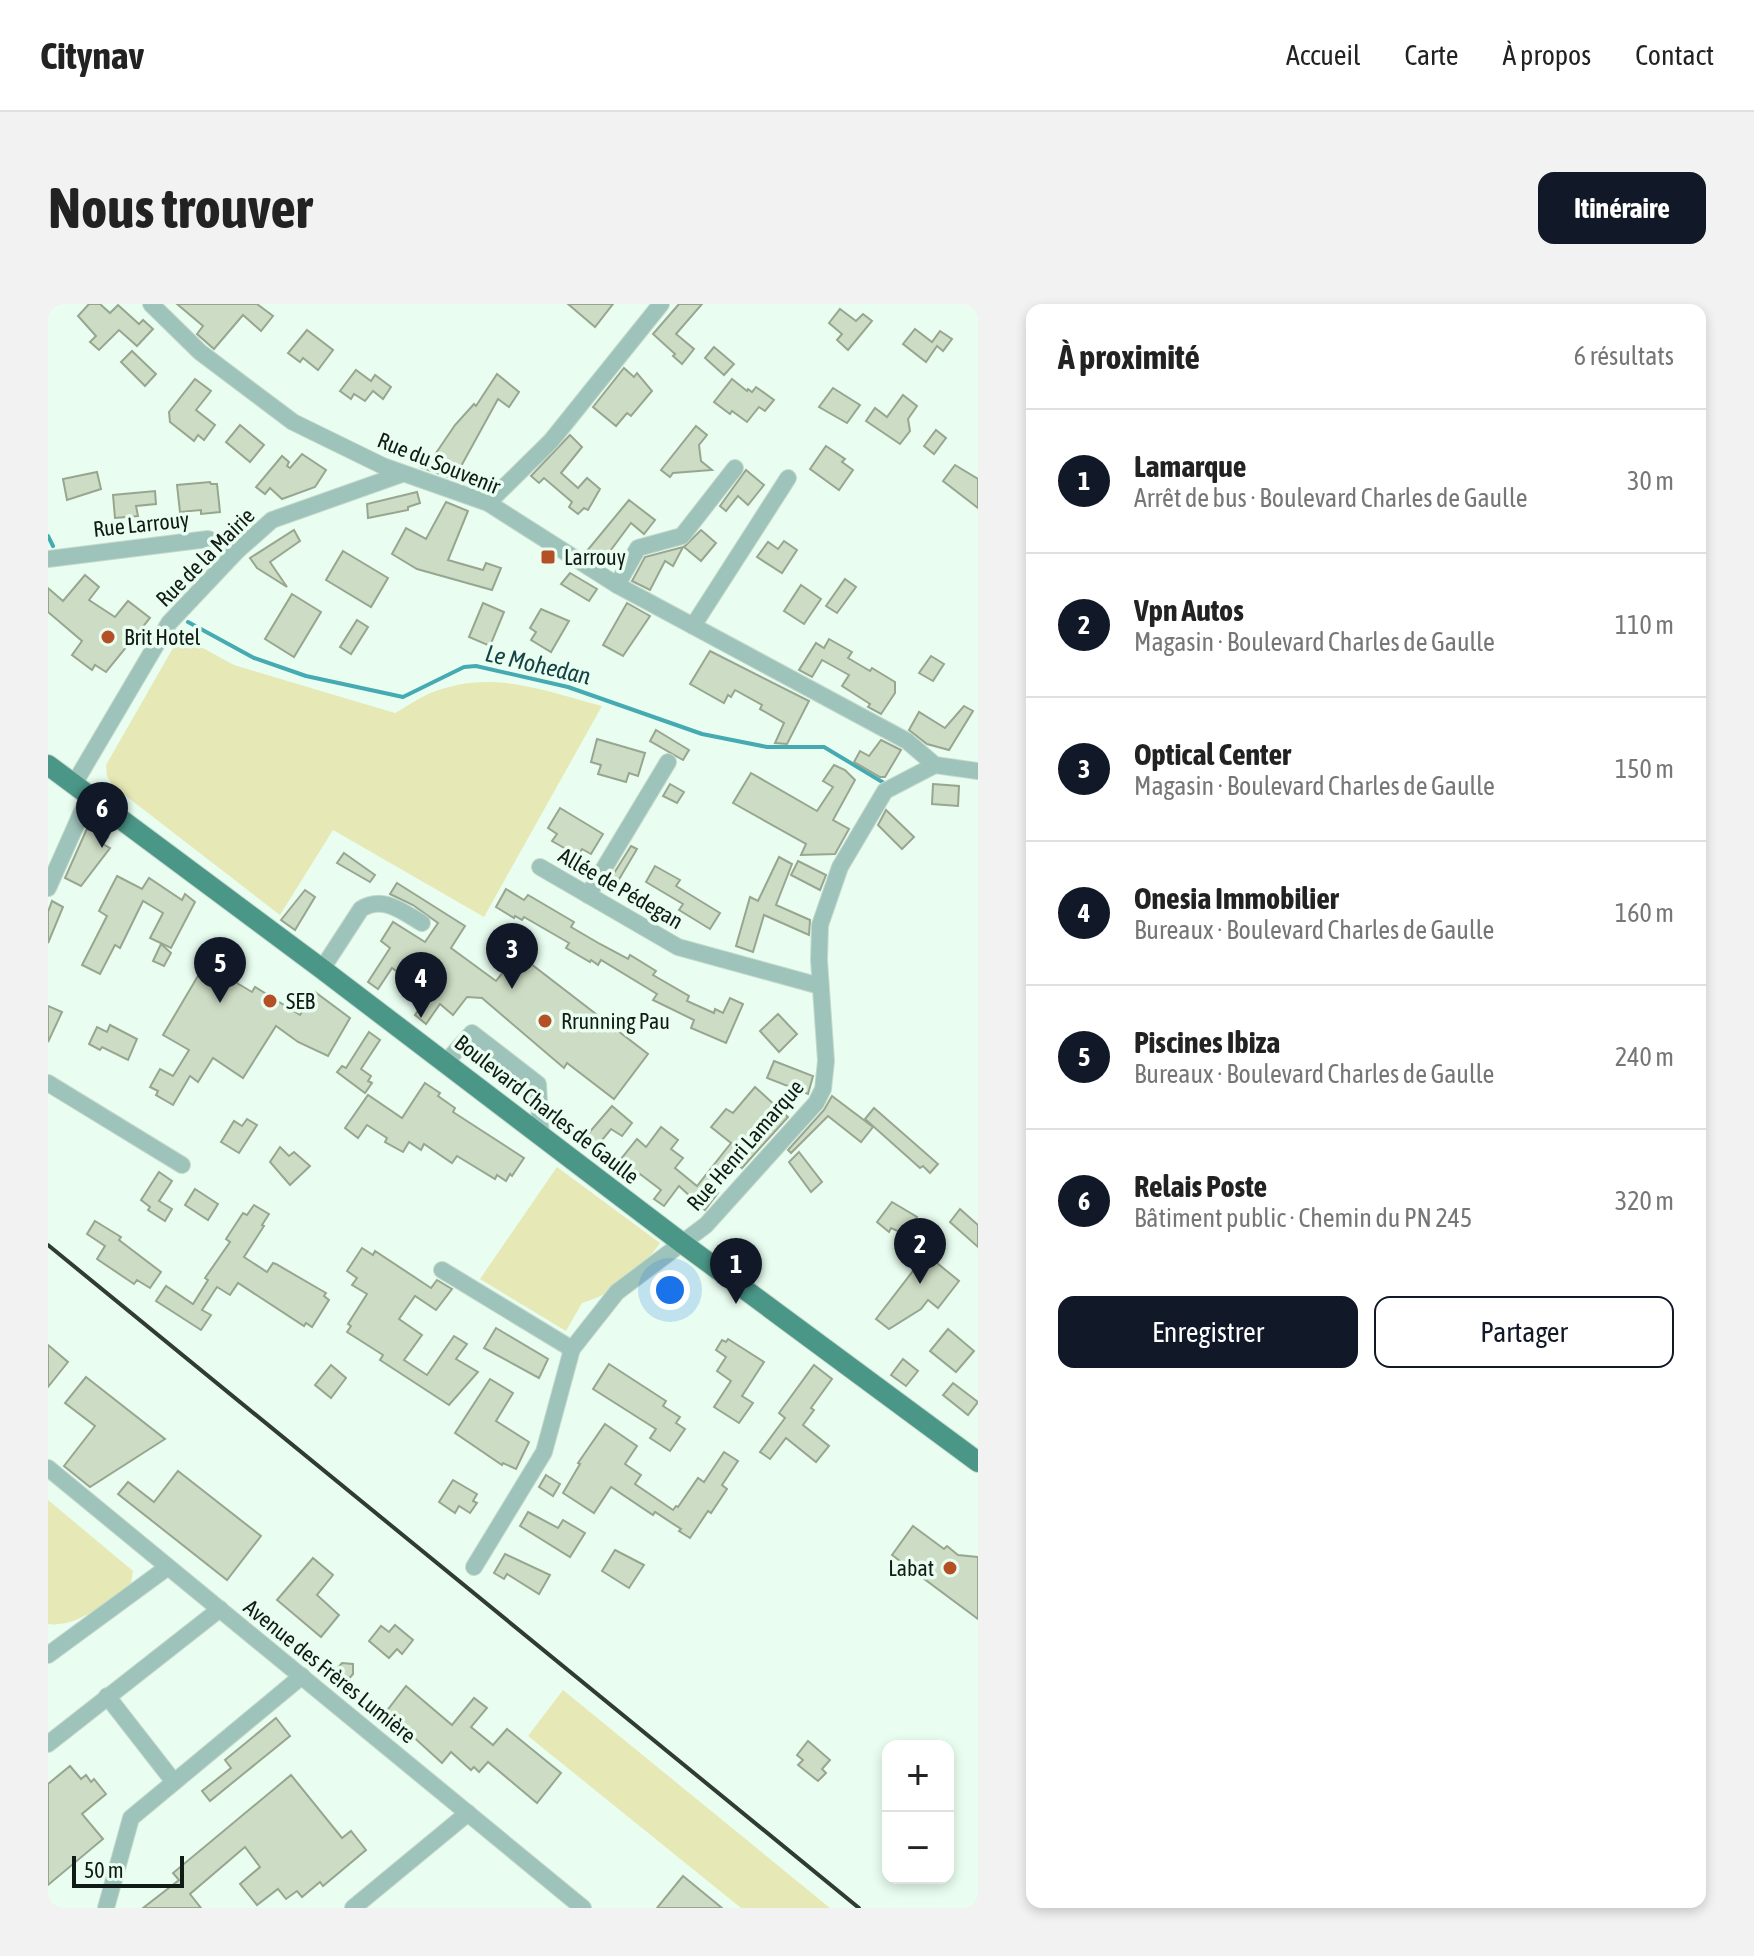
<!DOCTYPE html>
<html lang="fr">
<head>
<meta charset="utf-8">
<style>
  body { margin:0; font-family:"Asap Condensed",sans-serif; background:#f2f2f2; color:#222 }
  .controls { position:absolute; right:24px; bottom:24px; display:grid; overflow:hidden; border-radius:16px; box-shadow:0 4px 12px #0003 }
  .controls button { width:72px; height:72px; display:grid; place-items:center; padding:0; border:0; border-bottom:2px solid #e0e0e0; background:#fff; color:#222; font:40px sans-serif }
  .scale { position:absolute; left:24px; bottom:20px; width:112px; box-sizing:border-box; padding-left:8px; border:4px solid #111b15; border-top:0; font-size:22px; line-height:28px; white-space:nowrap; color:#111b15; -webkit-text-stroke:6px #e9fef0; paint-order:stroke }
  .you { position:absolute; left:622px; top:986px; width:28px; height:28px; margin:-20px; border:6px solid #fff; border-radius:50%; background:#1a73e8; box-shadow:0 0 0 12px #1a73e833 }
  .badge { display:grid; place-items:center; width:52px; height:52px; border-radius:50%; background:#111827; color:#fff; font-size:26px; font-weight:700 }
  .pin { position:absolute; translate:-50% -66px; filter:drop-shadow(0 2px 4px #0008) }
  .pin::after { content:''; position:absolute; top:42px; width:28px; height:24px; background:inherit; clip-path:polygon(0 0,100% 0,50% 100%) }
  .list { margin:0; padding:0; list-style:none }
  h2 { display:flex; justify-content:space-between; align-items:center; height:104px; margin:0; padding:0 32px; font-size:34px }
  h2 small { font-size:26px; font-weight:400; color:#767676 }
  .list li { display:grid; grid-template-columns:52px 1fr auto; gap:24px; align-items:center; box-sizing:border-box; height:144px; padding:0 32px; border-top:2px solid #e0e0e0 }
  .list b { display:block; font-size:30px; white-space:nowrap }
  .list p { margin:0; font-size:26px; white-space:nowrap; color:#767676 }
  .list em { font-size:26px; font-style:normal; color:#767676 }
  .actions { display:flex; gap:16px; padding:24px 32px }
  .actions a { flex:1; padding:18px 0; border:2px solid #111827; border-radius:16px; text-align:center; font-size:28px; color:#111827 }
  .actions .main { background:#111827; color:#fff }
  .map { position:relative; flex:none; width:930px; height:1604px; overflow:hidden; border-radius:16px }
  header { display:flex; align-items:center; gap:48px; box-sizing:border-box; height:112px; padding:0 40px; background:#fff; border-bottom:2px solid #e0e0e0 }
  header strong { font-size:38px }
  nav { display:flex; gap:44px; margin-inline-start:auto; font-size:28px }
  .intro { display:flex; align-items:center; justify-content:space-between; box-sizing:border-box; height:192px; padding:0 48px }
  h1 { margin:0; font-size:56px }
  .button { padding:20px 36px; border-radius:16px; background:#111827; color:#fff; font-size:28px; font-weight:700 }
  main { display:flex; gap:48px; padding:0 48px }
  aside { flex:1; background:#fff; border-radius:16px; box-shadow:0 4px 12px #0003 }
  .map>svg:first-child { display:block }
</style>
</head>
<body>
<header>
<strong>Citynav</strong>
<nav><a>Accueil</a><a>Carte</a><a>À propos</a><a>Contact</a></nav>
</header>
<div class="intro"><h1>Nous trouver</h1><a class="button">Itinéraire</a></div>
<main>
<div class="map">
<svg width="930" height="1604" viewBox="0 0 930 1604">
  <rect width="100%" height="100%" fill="#e9fef0"/>
  <g fill="#e6e9b5">
    <path d="M129 337H142L186 361 347 409C360 402 372 393 385 388 446 365 495 387 554 402L436 613 285 526 232 611 65 482 59 472 58 461Z"/>
    <path d="M509 863 612 939C593 967 566 990 534 999L518 1027 432 975Z"/>
    <path d="M0 1196 85 1267 83 1279C62 1296 30 1324 0 1320Z"/>
    <polygon points="515,1386 782,1604 693,1604 480,1432"/>
  </g>
  <g fill="none" stroke-linecap="round" stroke-linejoin="round">
    <g stroke="#46aab2" stroke-width="4">
      <polyline points="0,232 5,242"/>
      <polyline points="140,318 206,354 258,372 355,393 416,363 428,362 520,383 654,430 719,443 776,443 836,479"/>
    </g>
  </g>
  <g fill="#cddcc4" stroke="#98a68f" stroke-width="2">
    <polygon points="41,0 52,0 62,9 70,1 91,20 95,16 105,25 89,42 71,26 51,46 42,38 48,32 30,12"/>
    <polygon points="129,0 209,0 225,12 213,27 195,11 166,45 149,30 155,22"/>
    <polygon points="520,0 565,0 547,23"/>
    <polygon points="631,0 654,0 628,30 646,45 634,60 625,52 627,50 605,30"/>
    <polygon points="792,5 808,17 815,10 824,17 800,46 789,36 794,30 781,19"/>
    <polygon points="867,25 884,38 892,27 904,35 895,47 889,42 878,58 855,40"/>
    <polygon points="259,26 285,46 270,66 255,54 252,58 240,49"/>
    <polygon points="666,43 686,60 676,71 657,54"/>
    <polygon points="84,47 108,70 97,82 73,58"/>
    <polygon points="576,64 586,73 589,69 604,87 583,112 579,109 568,122 545,103"/>
    <polygon points="308,66 323,77 327,71 343,83 335,95 325,87 317,97 306,90 303,95 292,87"/>
    <polygon points="449,70 471,88 461,103 450,95 406,175 372,163 380,149 386,152 407,121 426,100 428,102"/>
    <polygon points="147,75 163,87 148,106 167,121 156,136 150,131 146,137 122,118 121,108"/>
    <polygon points="684,75 699,87 700,85 704,88 708,83 726,96 717,107 711,103 699,118 684,107 682,110 666,98"/>
    <polygon points="785,84 812,101 799,119 771,103"/>
    <polygon points="855,91 869,102 860,115 862,127 852,140 818,117 827,104 839,113"/>
    <polygon points="192,121 216,141 202,158 178,138"/>
    <polygon points="648,122 659,131 651,141 653,157 664,166 625,169 622,173 613,166"/>
    <polygon points="888,126 898,134 886,150 876,142"/>
    <polygon points="522,131 534,143 513,169 530,184 539,174 552,185 540,206 536,204 530,210 521,203 524,198 496,174 491,179 483,172"/>
    <polygon points="778,142 797,155 794,158 805,166 791,186 762,165"/>
    <polygon points="254,150 278,166 267,183 234,195 222,184 217,190 208,183 234,152 241,158 239,162 242,164"/>
    <polygon points="907,161 930,175 930,204 895,177"/>
    <polygon points="698,166 716,181 700,201 690,192 678,207 672,202"/>
    <polygon points="49,168 53,185 19,196 15,175"/>
    <polygon points="162,178 163,180 169,180 172,208 153,210 153,206 132,208 129,181"/>
    <polygon points="107,187 108,200 88,202 90,212 67,214 65,191"/>
    <polygon points="369,188 372,199 360,203 360,206 320,214 319,200"/>
    <polygon points="581,196 607,216 596,230 583,219 554,258 538,248"/>
    <polygon points="398,198 420,207 400,256 435,266 438,259 453,264 444,286 369,265 344,250 358,224 378,235"/>
    <polygon points="246,226 252,237 222,258 239,283 209,264 202,254"/>
    <polygon points="653,226 668,239 653,257 636,243"/>
    <polygon points="736,237 749,246 734,269 709,253 720,238 730,245"/>
    <polygon points="635,243 625,262 617,257 602,286 584,277 597,253"/>
    <polygon points="295,247 340,274 323,303 278,276"/>
    <polygon points="522,269 549,285 541,297 513,280"/>
    <polygon points="37,271 51,283 41,296 67,313 80,297 102,314 58,368 47,361 44,366 24,351 34,337 0,308 0,284 15,297"/>
    <polygon points="797,275 808,283 789,309 778,302"/>
    <polygon points="753,281 773,295 756,320 736,307"/>
    <polygon points="244,290 273,308 246,353 217,335"/>
    <polygon points="435,299 456,308 442,342 421,333"/>
    <polygon points="579,299 602,312 575,352 555,341"/>
    <polygon points="493,305 521,317 503,348 483,336 488,328 482,324"/>
    <polygon points="309,316 320,323 303,350 292,343"/>
    <polygon points="781,335 804,348 800,354 822,367 824,364 847,378 847,389 833,410 820,403 822,400 794,382 801,371 774,356 764,373 751,366 768,339 776,344"/>
    <polygon points="662,347 761,397 739,440 727,439 736,419 712,405 714,401 687,386 683,393 680,391 676,399 642,380"/>
    <polygon points="883,352 896,360 885,377 871,369"/>
    <polygon points="916,402 925,407 901,446 879,440 861,426 871,408 897,424"/>
    <polygon points="608,426 641,446 635,456 602,437"/>
    <polygon points="549,435 597,449 590,472 581,469 578,478 550,470 553,461 543,458"/>
    <polygon points="833,436 853,446 837,473 832,473 806,458 812,447 821,452"/>
    <polygon points="786,461 797,466 807,476 785,516 801,525 787,550 753,551 758,540 685,499 703,469 769,507 785,483 775,477"/>
    <polygon points="622,480 636,488 629,499 615,492"/>
    <polygon points="885,480 911,482 910,502 884,500"/>
    <polygon points="512,504 555,530 543,550 534,545 530,552 504,537 509,530 500,524"/>
    <polygon points="838,506 866,533 854,545 830,521"/>
    <polygon points="41,520 60,533 55,540 62,544 33,582 17,574"/>
    <polygon points="583,542 589,545 570,577 563,574"/>
    <polygon points="296,549 327,571 322,578 289,559"/>
    <polygon points="731,553 744,560 728,601 762,616 761,631 716,611 705,648 688,642 702,593 710,597"/>
    <polygon points="750,557 778,571 772,586 743,571"/>
    <polygon points="607,562 632,576 628,582 672,609 662,625 631,606 635,600 598,578"/>
    <polygon points="69,572 94,585 101,574 134,596 137,590 147,598 123,644 102,634 115,609 95,597 72,644 67,641 52,670 34,661 59,612 51,607"/>
    <polygon points="349,579 417,622 403,644 448,677 470,650 600,750 566,795 519,759 516,764 434,694 419,693 405,711 392,700 378,720 367,711 391,676 368,660 359,675 344,664 330,685 320,678 342,644 333,637 345,618 377,638 390,619 365,601 342,590"/>
    <polygon points="458,585 476,596 480,591 526,618 523,623 552,640 580,655 582,651 608,667 605,671 641,692 639,697 666,709 667,705 675,709 682,694 695,700 678,739 643,724 646,716 605,696 609,690 553,656 550,661 543,656 542,658 518,644 521,639 476,613 474,616 467,612 466,614 448,603"/>
    <polygon points="257,586 267,593 247,626 233,616"/>
    <polygon points="4,597 15,603 0,639 0,608"/>
    <polygon points="113,640 123,649 116,662 105,657"/>
    <polygon points="157,660 204,688 207,683 252,711 267,688 302,714 280,752 250,738 228,722 195,774 165,754 150,778 142,772 125,801 108,791 110,787 102,783 112,765 125,772 141,746 115,731"/>
    <polygon points="0,702 14,708 0,738"/>
    <polygon points="730,710 749,730 731,748 712,727"/>
    <polygon points="62,721 89,735 80,756 54,743 52,746 41,740 49,723 59,728"/>
    <polygon points="321,728 332,736 313,765 323,772 320,777 324,779 317,789 289,768 294,762 298,764"/>
    <polygon points="726,757 765,772 760,790 719,774"/>
    <polygon points="377,779 392,789 390,792 407,804 405,808 476,854 464,872 462,870 458,877 449,871 447,875 409,852 404,859 376,840 373,846 361,838 355,848 337,838 339,834 319,821 310,834 297,824 320,791 354,814"/>
    <polygon points="707,783 740,813 694,864 685,856 662,883 670,889 657,906 631,882 616,902 606,895 613,886 592,870 584,879 574,872 578,868 569,860 589,835 598,843 613,823 630,836 623,845 635,854 627,864 649,882 683,839 663,823 678,805 685,809"/>
    <polygon points="784,792 825,823 813,838 780,812 743,849 740,846 776,806"/>
    <polygon points="564,802 584,819 574,832 563,825 545,847 533,838"/>
    <polygon points="826,804 890,860 882,869 875,862 872,864 817,815"/>
    <polygon points="199,815 209,821 191,849 173,838 186,817 194,822"/>
    <polygon points="232,843 241,852 246,848 262,862 242,881 222,858"/>
    <polygon points="751,848 774,878 763,888 741,858"/>
    <polygon points="111,868 124,877 111,897 124,905 117,917 100,906 102,903 93,896"/>
    <polygon points="147,885 170,900 160,916 137,901"/>
    <polygon points="844,898 869,913 861,932 843,924 841,928 829,918"/>
    <polygon points="206,901 221,910 214,921 216,922 196,953 219,968 225,959 228,960 278,989 276,992 281,996 264,1023 258,1019 256,1022 190,979 182,991 169,983 154,1006 163,1011 153,1026 108,997 118,982 145,1000 160,976 157,974 182,938 178,935 195,909 199,911"/>
    <polygon points="912,905 930,921 930,943 902,918"/>
    <polygon points="47,917 73,933 71,936 113,968 102,984 89,976 86,980 49,955 57,942 39,930"/>
    <polygon points="314,944 325,951 327,947 383,984 389,976 404,985 388,1006 367,992 351,1015 374,1031 356,1056 379,1071 406,1032 419,1040 408,1055 430,1068 401,1101 332,1056 335,1051 299,1028 303,1022 300,1020 319,990 304,981 309,974 299,967"/>
    <polygon points="878,950 911,977 890,1004 880,996 873,1005 841,1025 828,1015"/>
    <polygon points="448,1024 500,1055 491,1074 436,1044"/>
    <polygon points="900,1025 926,1047 908,1068 882,1047"/>
    <polygon points="680,1035 716,1058 694,1092 705,1099 691,1119 666,1103 683,1077 669,1067 678,1053 668,1046 674,1036 678,1038"/>
    <polygon points="0,1041 20,1058 0,1083"/>
    <polygon points="855,1055 870,1067 858,1082 843,1071"/>
    <polygon points="561,1060 618,1097 615,1102 632,1113 628,1119 637,1125 622,1147 602,1134 608,1125 545,1085"/>
    <polygon points="283,1061 298,1074 283,1094 267,1081"/>
    <polygon points="766,1061 784,1075 763,1104 766,1106 755,1121 781,1142 768,1158 738,1134 722,1155 712,1148 737,1114 731,1109"/>
    <polygon points="38,1073 117,1135 42,1183 16,1162 47,1122 17,1099"/>
    <polygon points="442,1075 465,1089 448,1117 481,1138 468,1165 455,1159 454,1161 407,1129"/>
    <polygon points="905,1079 930,1098 920,1111 895,1091"/>
    <polygon points="557,1120 589,1142 577,1160 593,1171 587,1180 625,1206 628,1202 630,1203 650,1174 656,1178 676,1148 690,1157 674,1181 679,1185 663,1209 660,1207 642,1234 631,1227 633,1225 607,1208 605,1211 563,1183 546,1209 515,1189 532,1160 530,1159"/>
    <polygon points="130,1167 213,1232 179,1276 70,1190 80,1178 106,1198"/>
    <polygon points="498,1171 512,1180 505,1192 491,1183"/>
    <polygon points="405,1176 429,1190 425,1197 429,1199 422,1209 411,1202 407,1209 391,1198"/>
    <polygon points="480,1208 510,1224 515,1216 537,1229 522,1253 472,1222"/>
    <polygon points="865,1222 896,1245 899,1242 910,1251 930,1253 930,1315 844,1251"/>
    <polygon points="567,1246 596,1261 581,1284 554,1267"/>
    <polygon points="457,1250 502,1271 491,1290 459,1270 456,1275 446,1269"/>
    <polygon points="265,1254 285,1271 269,1291 291,1311 273,1333 229,1296"/>
    <polygon points="347,1321 365,1336 354,1350 349,1345 341,1354 321,1337 333,1322 341,1328"/>
    <polygon points="294,1359 305,1360 305,1370 298,1378 286,1368"/>
    <polygon points="358,1382 404,1421 426,1394 439,1404 423,1423 445,1441 459,1425 513,1469 489,1499 440,1458 431,1468 426,1463 423,1466 403,1448 394,1459 338,1408"/>
    <polygon points="228,1414 242,1432 162,1497 154,1487 183,1464 177,1456"/>
    <polygon points="760,1437 782,1456 774,1465 778,1469 770,1477 750,1461 755,1456 749,1451"/>
    <polygon points="22,1462 33,1475 38,1471 43,1478 46,1475 58,1490 34,1510 55,1535 0,1581 0,1480"/>
    <polygon points="243,1471 294,1534 303,1527 318,1546 275,1582 272,1578 254,1593 249,1587 238,1595 230,1585 209,1601 192,1580 212,1563 197,1543 142,1590 153,1604 95,1604 131,1576 125,1569"/>
    <polygon points="635,1572 674,1604 609,1604"/>
  </g>
  <g fill="none" stroke-linecap="round" stroke-linejoin="round">
    <g stroke="#c6dacd" stroke-width="18">
      <g id="minor">
        <polyline points="103,0 152,48 245,118 335,162 440,199 569,281 859,437 887,461 930,467"/>
        <polyline points="440,199 503,137 613,0"/>
        <polyline points="0,255 160,235 189,247"/>
        <polyline points="569,281 590,244 634,232 687,164"/>
        <polyline points="645,322 740,174"/>
        <polyline points="26,480 121,319 189,247 224,216 354,170"/>
        <polyline points="492,563 630,643 772,682"/>
        <polyline points="0,584 41,492"/>
        <polyline points="540,591 620,458"/>
        <path d="M274 665 313 605C335 591 355 608 374 619"/>
        <polyline points="398,758 424,729 490,780 493,833"/>
        <polyline points="0,779 134,861"/>
        <polyline points="394,966 524,1045"/>
        <polyline points="0,1164 535,1604"/>
        <polyline points="426,1263 496,1148 524,1045 569,988 658,921 768,799 775,785 778,757 771,656 772,621 792,563 837,487 887,461"/>
        <polyline points="0,1351 120,1263"/>
        <polyline points="59,1392 126,1478"/>
        <polyline points="0,1440 172,1305"/>
        <polyline points="58,1604 83,1514 254,1372"/>
        <polyline points="305,1604 420,1509"/>
      </g>
    </g>
    <g stroke="#c6dacd" stroke-width="22">
      <polyline id="major" points="0,461 274,665 634,939 930,1158"/>
    </g>
    <use href="#minor" stroke="#9ec3bb" stroke-width="16"/>
    <use href="#major" stroke="#4a9687" stroke-width="20"/>
    <polyline stroke="#2f3b33" stroke-width="4" points="0,941 811,1604"/>
  </g>
  <g fill="#b54f25" stroke="#e9fef0" stroke-width="3">
    <rect x="492" y="245" width="16" height="16" rx="4"/>
    <circle cx="60" cy="333" r="8"/>
    <circle cx="222" cy="697" r="8"/>
    <circle cx="497" cy="717" r="8"/>
    <circle cx="902" cy="1264" r="8"/>
  </g>
  <g text-anchor="middle" stroke-width="7" stroke-linejoin="round" paint-order="stroke">
    <g font-size="22" fill="#111b15" stroke="#e9fef0">
      <text transform="translate(391 159) rotate(22)" y="8">Rue du Souvenir</text>
      <text transform="translate(93 220) rotate(-6)" y="8">Rue Larrouy</text>
      <text transform="translate(157 253) rotate(-45)" y="8">Rue de la Mairie</text>
      <text transform="translate(573 584) rotate(30)" y="8">Allée de Pédegan</text>
      <text transform="translate(499 805) rotate(38)" y="8">Boulevard Charles de Gaulle</text>
      <text transform="translate(697 841) rotate(-49)" y="8">Rue Henri Lamarque</text>
      <text transform="translate(282 1367) rotate(39)" y="8">Avenue des Frères Lumière</text>
    </g>
    <g font-size="22" fill="#111b15" stroke="#e9fef0" text-anchor="start">
      <text x="516" y="261">Larrouy</text>
      <text x="76" y="341">Brit Hotel</text>
      <text x="238" y="705">SEB</text>
      <text x="513" y="725">Rrunning Pau</text>
      <text x="886" y="1272" text-anchor="end">Labat</text>
    </g>
    <g font-size="24" font-style="italic" fill="#154346" stroke="#e9fef0">
      <text transform="translate(490 361) rotate(13)" y="8">Le Mohedan</text>
    </g>
  </g>
</svg>
<div class="controls">
<button>+</button>
<button>−</button>
</div>
<div class="scale">50 m</div>
<div class="you"></div>
<div class="pin badge" style="left:688px;top:1000px">1</div>
<div class="pin badge" style="left:872px;top:980px">2</div>
<div class="pin badge" style="left:464px;top:685px">3</div>
<div class="pin badge" style="left:373px;top:714px">4</div>
<div class="pin badge" style="left:172px;top:699px">5</div>
<div class="pin badge" style="left:54px;top:544px">6</div>
</div>
<aside>
<h2>À proximité<small>6 résultats</small></h2>
<ul class="list">
<li><span class="badge">1</span><div><b>Lamarque</b><p>Arrêt de bus · Boulevard Charles de Gaulle</p></div><em>30 m</em></li>
<li><span class="badge">2</span><div><b>Vpn Autos</b><p>Magasin · Boulevard Charles de Gaulle</p></div><em>110 m</em></li>
<li><span class="badge">3</span><div><b>Optical Center</b><p>Magasin · Boulevard Charles de Gaulle</p></div><em>150 m</em></li>
<li><span class="badge">4</span><div><b>Onesia Immobilier</b><p>Bureaux · Boulevard Charles de Gaulle</p></div><em>160 m</em></li>
<li><span class="badge">5</span><div><b>Piscines Ibiza</b><p>Bureaux · Boulevard Charles de Gaulle</p></div><em>240 m</em></li>
<li><span class="badge">6</span><div><b>Relais Poste</b><p>Bâtiment public · Chemin du PN 245</p></div><em>320 m</em></li>
</ul>
<div class="actions"><a class="main">Enregistrer</a><a>Partager</a></div>
</aside>
</main>
</body>
</html>
